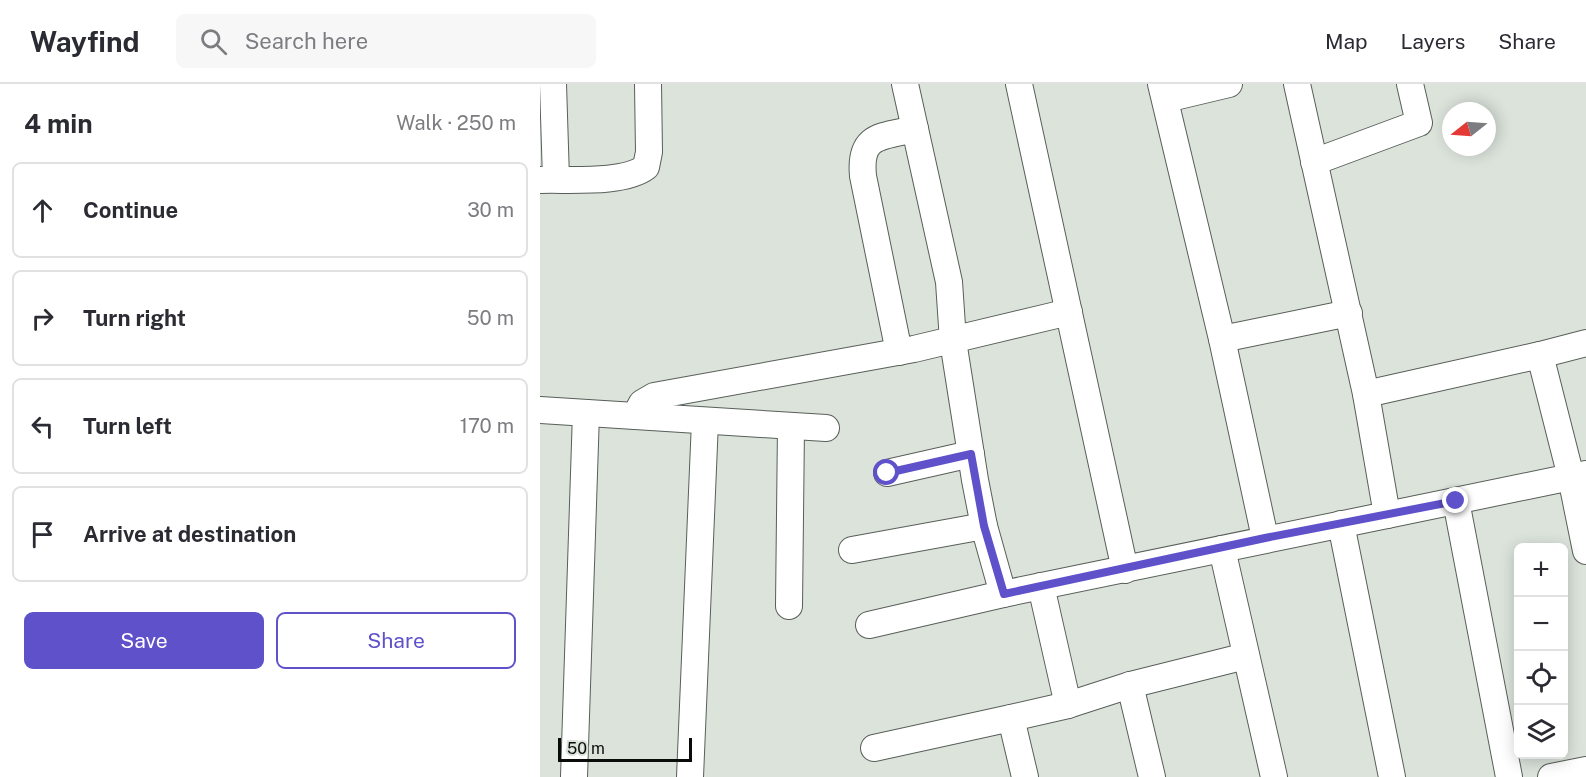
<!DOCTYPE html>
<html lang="en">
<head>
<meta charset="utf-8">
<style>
  body { margin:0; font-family:"Public Sans",sans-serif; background:#f7f7f7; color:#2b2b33 }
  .controls { position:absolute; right:18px; bottom:18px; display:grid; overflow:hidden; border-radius:9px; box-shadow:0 3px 15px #0003 }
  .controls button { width:54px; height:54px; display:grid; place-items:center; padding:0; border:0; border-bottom:2px solid #e1e1e2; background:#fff; color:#2b2b33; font:30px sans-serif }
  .compass { position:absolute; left:902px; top:18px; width:54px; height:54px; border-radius:50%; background:#fff; box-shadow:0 3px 15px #0003; rotate:253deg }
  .scale { position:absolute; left:18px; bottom:15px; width:134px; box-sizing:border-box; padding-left:6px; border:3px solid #0a0c0a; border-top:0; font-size:16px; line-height:21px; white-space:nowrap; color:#0a0c0a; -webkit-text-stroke:4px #dbe3db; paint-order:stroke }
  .stop { position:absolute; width:18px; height:18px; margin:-14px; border:4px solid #5e51ca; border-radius:50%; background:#fff }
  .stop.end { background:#5e51ca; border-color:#fff; box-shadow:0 2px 6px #0008 }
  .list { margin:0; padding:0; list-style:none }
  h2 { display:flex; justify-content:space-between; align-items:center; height:78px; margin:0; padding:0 24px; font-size:26px }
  h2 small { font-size:20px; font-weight:400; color:#7c7c81 }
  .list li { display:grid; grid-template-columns:39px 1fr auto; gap:18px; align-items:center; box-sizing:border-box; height:96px; margin:0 12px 12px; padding:0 12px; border:2px solid #e1e1e2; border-radius:9px }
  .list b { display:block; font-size:22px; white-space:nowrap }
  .list em { font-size:20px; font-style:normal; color:#7c7c81 }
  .actions { display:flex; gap:12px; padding:18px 24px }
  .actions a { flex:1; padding:14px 0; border:2px solid #5e51ca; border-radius:9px; text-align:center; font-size:21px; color:#5e51ca }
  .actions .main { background:#5e51ca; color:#fff }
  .icon { flex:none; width:33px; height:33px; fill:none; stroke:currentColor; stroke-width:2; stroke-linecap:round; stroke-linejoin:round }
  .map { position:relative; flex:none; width:1046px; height:693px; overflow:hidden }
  header { display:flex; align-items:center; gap:36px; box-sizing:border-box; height:84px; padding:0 30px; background:#fff; border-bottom:2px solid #e1e1e2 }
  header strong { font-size:28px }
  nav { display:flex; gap:33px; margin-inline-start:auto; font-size:21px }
  .search { width:420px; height:54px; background:#f7f7f7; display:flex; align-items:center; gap:15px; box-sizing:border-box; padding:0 21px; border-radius:9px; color:#7c7c81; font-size:22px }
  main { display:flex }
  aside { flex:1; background:#fff }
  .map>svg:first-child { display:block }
</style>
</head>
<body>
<header>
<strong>Wayfind</strong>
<div class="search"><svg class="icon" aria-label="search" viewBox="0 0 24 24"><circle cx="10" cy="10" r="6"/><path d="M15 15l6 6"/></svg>Search here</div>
<nav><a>Map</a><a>Layers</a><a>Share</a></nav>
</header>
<main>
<aside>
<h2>4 min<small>Walk · 250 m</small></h2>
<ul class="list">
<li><svg class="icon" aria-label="ahead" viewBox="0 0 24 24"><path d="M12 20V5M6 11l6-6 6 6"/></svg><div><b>Continue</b></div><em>30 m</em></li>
<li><svg class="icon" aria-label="right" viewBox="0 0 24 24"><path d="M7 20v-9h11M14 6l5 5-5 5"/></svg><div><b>Turn right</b></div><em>50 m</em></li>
<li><svg class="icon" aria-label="left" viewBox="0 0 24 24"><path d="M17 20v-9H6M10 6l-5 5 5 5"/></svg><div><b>Turn left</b></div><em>170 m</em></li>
<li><svg class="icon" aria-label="arrive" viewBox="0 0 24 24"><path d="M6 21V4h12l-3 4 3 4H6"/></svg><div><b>Arrive at destination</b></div></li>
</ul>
<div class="actions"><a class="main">Save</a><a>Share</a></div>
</aside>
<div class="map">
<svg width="1046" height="693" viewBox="0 0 1046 693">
  <rect width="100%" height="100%" fill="#dbe3db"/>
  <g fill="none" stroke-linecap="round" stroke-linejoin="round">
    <g stroke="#585f59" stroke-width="28">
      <g id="minor">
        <polyline points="13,0 16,95"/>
        <polyline points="365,0 409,198 413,257 435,396 444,442 463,510 847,431 826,310 757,0"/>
        <polyline points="479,0 585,486"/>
        <polyline points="621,0 682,255 725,454"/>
        <polyline points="626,15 689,0"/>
        <polyline points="774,78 879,39 870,0"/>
        <path d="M0 96C29 95 84 100 106 83L109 68 108 0"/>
        <polyline points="682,255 809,229"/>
        <path d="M359 268 323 92C319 50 341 53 375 45"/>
        <polyline points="1000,271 1046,259"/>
        <polyline points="826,310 1000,271 1031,393 1046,390"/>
        <polyline points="0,326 95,332 102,319 114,312 374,265 529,228"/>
        <polyline points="95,332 286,344"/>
        <polyline points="347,389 431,370"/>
        <polyline points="916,417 969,693"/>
        <polyline points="847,431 1031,393 1046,467"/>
        <polyline points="801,440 852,693"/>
        <polyline points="682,465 734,693"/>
        <polyline points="312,466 444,442"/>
        <polyline points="501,502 528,621 590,601 706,572"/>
        <polyline points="249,522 251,342"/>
        <polyline points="329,541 463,510"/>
        <polyline points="590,601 612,693"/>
        <polyline points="334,664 471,634"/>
        <polyline points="34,693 46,329"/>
        <polyline points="150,693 165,337"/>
        <polyline points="485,693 471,634 528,621"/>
        <polyline points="1011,693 1046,686"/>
      </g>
    </g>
    <use href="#minor" stroke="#fff" stroke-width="26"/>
  </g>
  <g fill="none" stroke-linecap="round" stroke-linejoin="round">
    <polyline stroke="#5e51ca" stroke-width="8" points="347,389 431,370 444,442 464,510 725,454 916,417"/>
  </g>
</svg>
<div class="controls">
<button>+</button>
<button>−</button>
<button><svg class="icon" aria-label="locate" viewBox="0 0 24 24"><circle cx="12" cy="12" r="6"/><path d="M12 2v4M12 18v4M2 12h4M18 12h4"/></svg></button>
<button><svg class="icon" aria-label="layers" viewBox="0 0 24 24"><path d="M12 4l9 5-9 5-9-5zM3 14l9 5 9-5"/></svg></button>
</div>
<svg class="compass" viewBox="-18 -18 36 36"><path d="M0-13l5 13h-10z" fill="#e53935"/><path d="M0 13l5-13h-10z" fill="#7c7c81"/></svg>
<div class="scale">50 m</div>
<div class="stop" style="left:347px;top:389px"></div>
<div class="stop end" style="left:916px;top:417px"></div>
</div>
</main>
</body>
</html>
